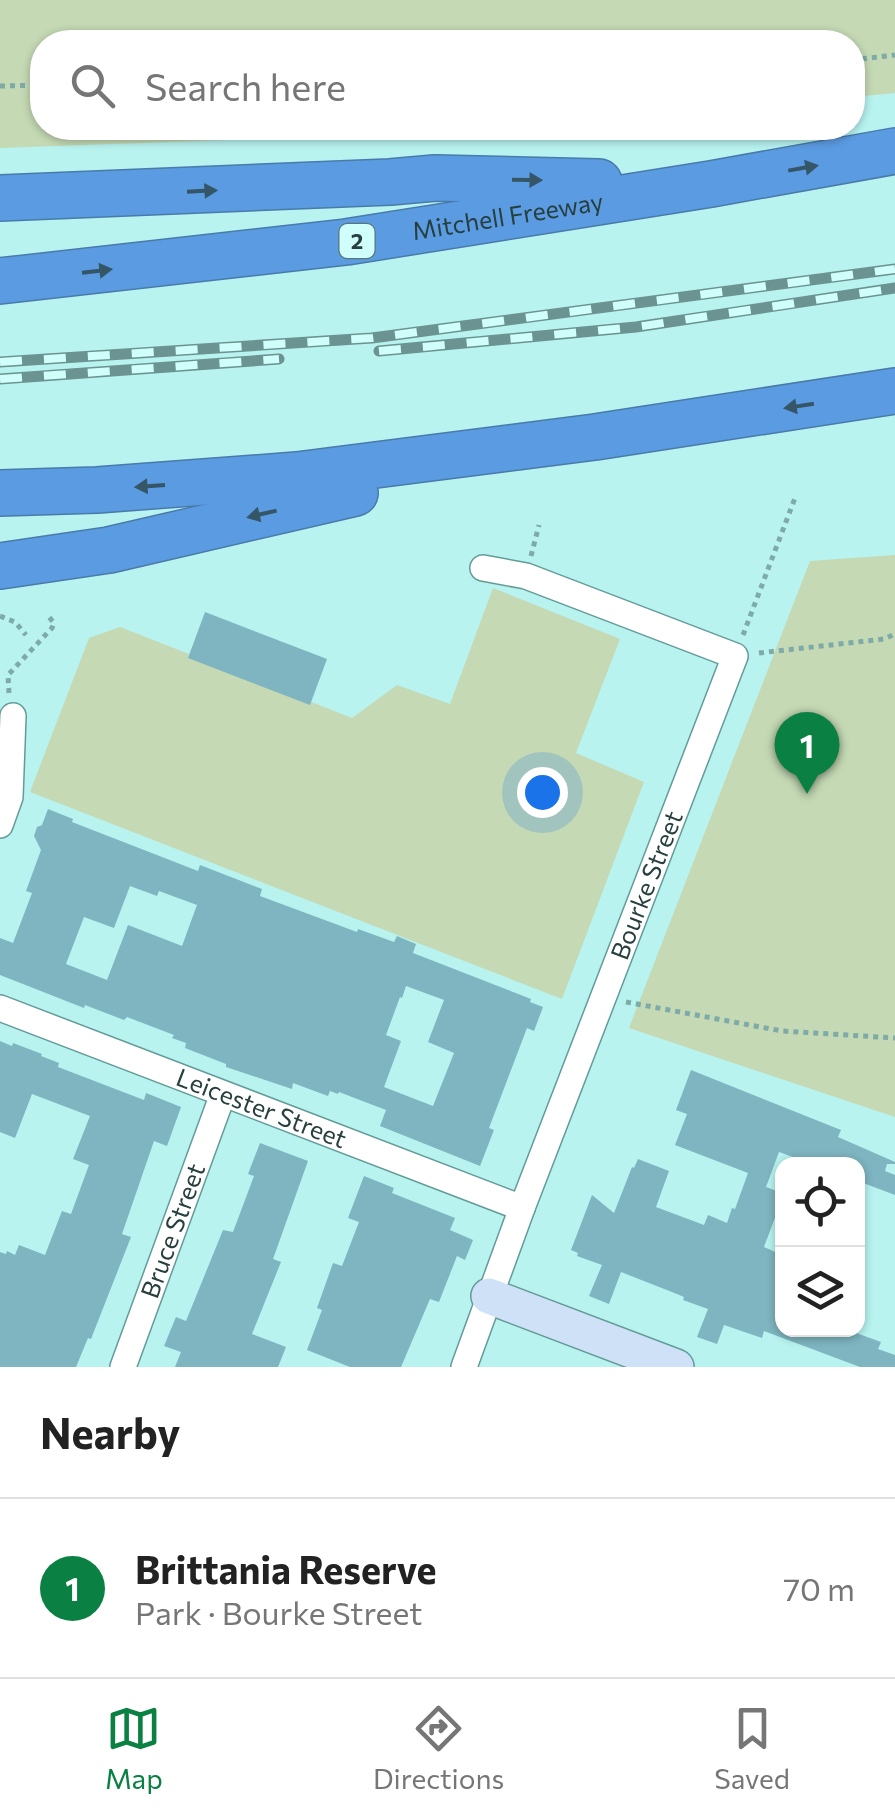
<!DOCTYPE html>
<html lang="en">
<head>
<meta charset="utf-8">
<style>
  body { margin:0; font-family:Commissioner,sans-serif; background:#f2f2f2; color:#222 }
  .controls { position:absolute; right:30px; bottom:30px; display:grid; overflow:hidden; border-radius:20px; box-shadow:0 2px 8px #0004 }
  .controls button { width:90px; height:90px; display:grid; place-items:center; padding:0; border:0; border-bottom:2px solid #e0e0e0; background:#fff; color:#222; font:50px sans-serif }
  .you { position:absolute; left:542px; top:792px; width:35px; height:35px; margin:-25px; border:8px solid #fff; border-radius:50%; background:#1a73e8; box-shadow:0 0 0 15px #1a73e833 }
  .badge { display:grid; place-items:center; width:65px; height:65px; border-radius:50%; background:#0b8043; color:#fff; font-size:32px; font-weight:700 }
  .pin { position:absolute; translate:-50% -82px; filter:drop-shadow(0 2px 5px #0008) }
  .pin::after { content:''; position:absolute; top:52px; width:35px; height:30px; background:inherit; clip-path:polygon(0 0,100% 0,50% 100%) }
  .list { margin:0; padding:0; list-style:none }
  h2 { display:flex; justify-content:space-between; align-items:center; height:130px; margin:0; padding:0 40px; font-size:42px }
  h2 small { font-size:32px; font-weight:400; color:#767676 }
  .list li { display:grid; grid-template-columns:65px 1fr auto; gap:30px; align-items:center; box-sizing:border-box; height:180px; padding:0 40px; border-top:2px solid #e0e0e0 }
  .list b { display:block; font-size:38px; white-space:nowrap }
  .list p { margin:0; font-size:32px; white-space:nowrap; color:#767676 }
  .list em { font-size:32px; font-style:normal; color:#767676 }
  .icon { flex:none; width:55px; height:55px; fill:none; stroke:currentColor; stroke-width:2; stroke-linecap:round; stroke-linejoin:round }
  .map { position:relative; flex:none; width:895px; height:1367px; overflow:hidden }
  .search { position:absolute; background:#fff; box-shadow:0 2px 8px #0004; left:30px; right:30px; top:30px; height:110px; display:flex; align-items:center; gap:25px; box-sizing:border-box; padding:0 35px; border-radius:40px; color:#767676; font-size:38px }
  .sheet { height:310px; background:#fff }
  nav { display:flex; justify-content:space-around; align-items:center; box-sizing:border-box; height:140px; border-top:2px solid #e0e0e0; background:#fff; font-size:28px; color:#767676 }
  nav a { display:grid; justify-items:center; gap:5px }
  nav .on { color:#0b8043 }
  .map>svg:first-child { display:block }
</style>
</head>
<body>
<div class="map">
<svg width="895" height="1367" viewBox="0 0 895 1367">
  <rect width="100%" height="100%" fill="#b8f3f0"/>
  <g fill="#c4d9b4">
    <polygon points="0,0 895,0 895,93 853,97 852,42 42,42 42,128 507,128 458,132 0,148"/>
    <polygon points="895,555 895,1117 629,1028 810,561"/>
    <polygon points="493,588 620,639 576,753 644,782 562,999 30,792 89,638 120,627 352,718 397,685 450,704"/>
  </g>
  <g fill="#7eb5c0" fill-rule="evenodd">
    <polygon points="205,612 327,659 310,705 188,658"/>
    <path d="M48 809 73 819 72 822 198 871 200 865 262 889 260 896 357 932 358 929 394 942 397 936 416 944 413 953 531 999 530 1002 543 1007 534 1031 527 1028 489 1128 494 1130 480 1166 380 1126 386 1110 339 1092 338 1094 330 1091 328 1096 293 1083 292 1089 226 1067V1064L185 1048 186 1043 172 1038 174 1035 127 1017 124 1020 85 1005 84 1008 0 975V938L13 943 32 893 26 891 41 850 34 836 37 827 42 825ZM130 886 157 896 159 891 197 905 182 946 128 925 107 980 66 964 84 917 114 928ZM406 986 444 1000 428 1042 454 1053 433 1106 384 1087 401 1041 386 1035 400 997 402 998Z"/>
    <polygon points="0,1041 12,1046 13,1043 42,1054 41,1056 59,1063 58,1067 144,1100 146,1093 181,1107 167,1146 154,1141 122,1234 131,1237 91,1339 88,1338 76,1367 0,1367 0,1252 6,1254 7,1251 15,1255 19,1245 45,1255 62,1211 71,1214 89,1165 73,1159 90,1116 32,1094 15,1138 0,1132"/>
    <polygon points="691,1070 841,1130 838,1137 895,1162 895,1164 887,1164 885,1171 895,1175 895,1195 858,1181 858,1164 812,1164 779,1152 766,1187 782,1193 782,1199 764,1247 782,1255 782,1330 848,1330 881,1342 878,1349 895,1355 895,1367 860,1367 764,1331 762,1338 724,1325 717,1344 697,1337 708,1309 683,1300 684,1297 677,1294 621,1272 609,1304 589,1296 602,1265 577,1256 578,1253 571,1250 592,1195 614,1213 632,1167 634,1168 638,1159 669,1171 656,1207 704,1225 708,1215 727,1223 732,1208 735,1209 748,1173 675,1145 687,1114 676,1110"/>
    <polygon points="260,1143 308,1161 273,1259 281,1262 252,1334 286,1347 278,1367 175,1367 181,1352 164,1346 176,1317 186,1321 223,1230 233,1232 254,1176 248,1174"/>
    <polygon points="364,1176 394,1188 392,1193 455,1218 450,1230 473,1240 465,1260 457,1256 439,1302 430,1299 401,1367 350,1367 307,1350 322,1310 317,1308 333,1263 342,1266 359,1222 348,1218"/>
  </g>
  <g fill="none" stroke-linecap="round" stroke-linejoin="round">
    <g stroke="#639b99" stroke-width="28">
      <g id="street">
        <polyline points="0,825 10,797 13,716"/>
        <path id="s1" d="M0 1008 522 1208"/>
        <path id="s2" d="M123 1367 223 1094"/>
        <path id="s3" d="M464 1367 522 1208 735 656 526 576 483 568"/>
      </g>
    </g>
    <g stroke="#639b99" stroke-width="38">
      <polyline id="secondary" points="489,1296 676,1367"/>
    </g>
    <g stroke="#497ba9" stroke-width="48">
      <g id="highway">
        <polyline points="0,198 390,182 435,178 599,182"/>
        <path id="s4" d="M0 281 346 242 711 184 895 151"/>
        <polyline points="0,493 97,490 297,475 595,437 895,391"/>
        <polyline points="0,566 109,550 355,493"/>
      </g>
    </g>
    <g stroke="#7eaba8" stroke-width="5" stroke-dasharray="5 5" stroke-linecap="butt">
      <polyline points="852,60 895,55"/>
      <polyline points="0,86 42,85"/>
      <polyline points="531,556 539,525"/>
      <polyline points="0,616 15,622 26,635"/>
      <polyline points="743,635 795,498"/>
      <polyline points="759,653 884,639 895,634"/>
      <polyline points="9,693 8,675 52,628 54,623 49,617"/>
      <polyline points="626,1002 782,1031 895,1038"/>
    </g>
    <use href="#street" stroke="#fff" stroke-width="25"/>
    <use href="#secondary" stroke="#cee1f6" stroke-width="35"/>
    <use href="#highway" stroke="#5b9be2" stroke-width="45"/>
    <g stroke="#6b9391" stroke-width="11">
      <g id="rail">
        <polyline points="379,351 636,327 895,288"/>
        <polyline points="0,362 372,338 895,269"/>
        <polyline points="0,379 279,359"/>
      </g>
    </g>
    <use href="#rail" stroke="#cffefb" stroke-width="8" stroke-dasharray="22" stroke-linecap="butt"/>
  </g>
  <defs><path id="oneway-solid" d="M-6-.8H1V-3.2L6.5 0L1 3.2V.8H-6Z" transform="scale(2.5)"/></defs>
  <g fill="#345667">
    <use href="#oneway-solid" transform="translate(803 168) rotate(-10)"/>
    <use href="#oneway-solid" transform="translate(527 180) rotate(1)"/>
    <use href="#oneway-solid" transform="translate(202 191) rotate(-3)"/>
    <use href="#oneway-solid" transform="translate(97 271) rotate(-7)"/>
    <use href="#oneway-solid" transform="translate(799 406) rotate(171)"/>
    <use href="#oneway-solid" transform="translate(150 486) rotate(176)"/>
    <use href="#oneway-solid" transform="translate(262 514) rotate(167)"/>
  </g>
  <g text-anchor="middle" stroke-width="9" stroke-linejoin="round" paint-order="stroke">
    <rect fill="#cffefb" stroke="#597877" stroke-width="2.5" x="339.5" y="224" width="35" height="34" rx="8"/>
    <g font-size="22" font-weight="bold" fill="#273f3e">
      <text x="357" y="249">2</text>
    </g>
    <g font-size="25" fill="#273f3e" stroke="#cffefb">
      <text dy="9" stroke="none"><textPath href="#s4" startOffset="512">Mitchell Freeway</textPath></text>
      <text dy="9" stroke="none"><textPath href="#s3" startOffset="515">Bourke Street</textPath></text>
      <text dy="9" stroke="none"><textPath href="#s1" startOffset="280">Leicester Street</textPath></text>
      <text dy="9" stroke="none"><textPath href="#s2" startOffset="145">Bruce Street</textPath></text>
    </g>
  </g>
</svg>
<div class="controls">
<button><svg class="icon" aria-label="locate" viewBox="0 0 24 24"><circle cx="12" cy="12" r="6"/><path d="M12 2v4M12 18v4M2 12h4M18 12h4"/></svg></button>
<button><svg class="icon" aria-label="layers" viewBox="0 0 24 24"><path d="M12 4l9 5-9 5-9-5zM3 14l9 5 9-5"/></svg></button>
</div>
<div class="you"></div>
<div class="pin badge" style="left:807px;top:794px">1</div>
<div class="search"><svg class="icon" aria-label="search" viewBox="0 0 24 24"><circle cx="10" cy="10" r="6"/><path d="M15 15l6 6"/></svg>Search here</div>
</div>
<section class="sheet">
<h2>Nearby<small></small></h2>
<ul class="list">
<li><span class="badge">1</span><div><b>Brittania Reserve</b><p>Park · Bourke Street</p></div><em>70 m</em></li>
</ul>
</section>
<nav>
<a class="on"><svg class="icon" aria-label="map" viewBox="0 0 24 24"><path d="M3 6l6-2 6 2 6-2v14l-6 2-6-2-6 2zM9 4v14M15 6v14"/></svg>Map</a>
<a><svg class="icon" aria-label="directions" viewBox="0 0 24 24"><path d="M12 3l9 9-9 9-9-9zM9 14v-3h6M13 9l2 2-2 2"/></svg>Directions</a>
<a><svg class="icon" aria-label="saved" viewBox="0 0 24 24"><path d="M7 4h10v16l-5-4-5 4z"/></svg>Saved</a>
</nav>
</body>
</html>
